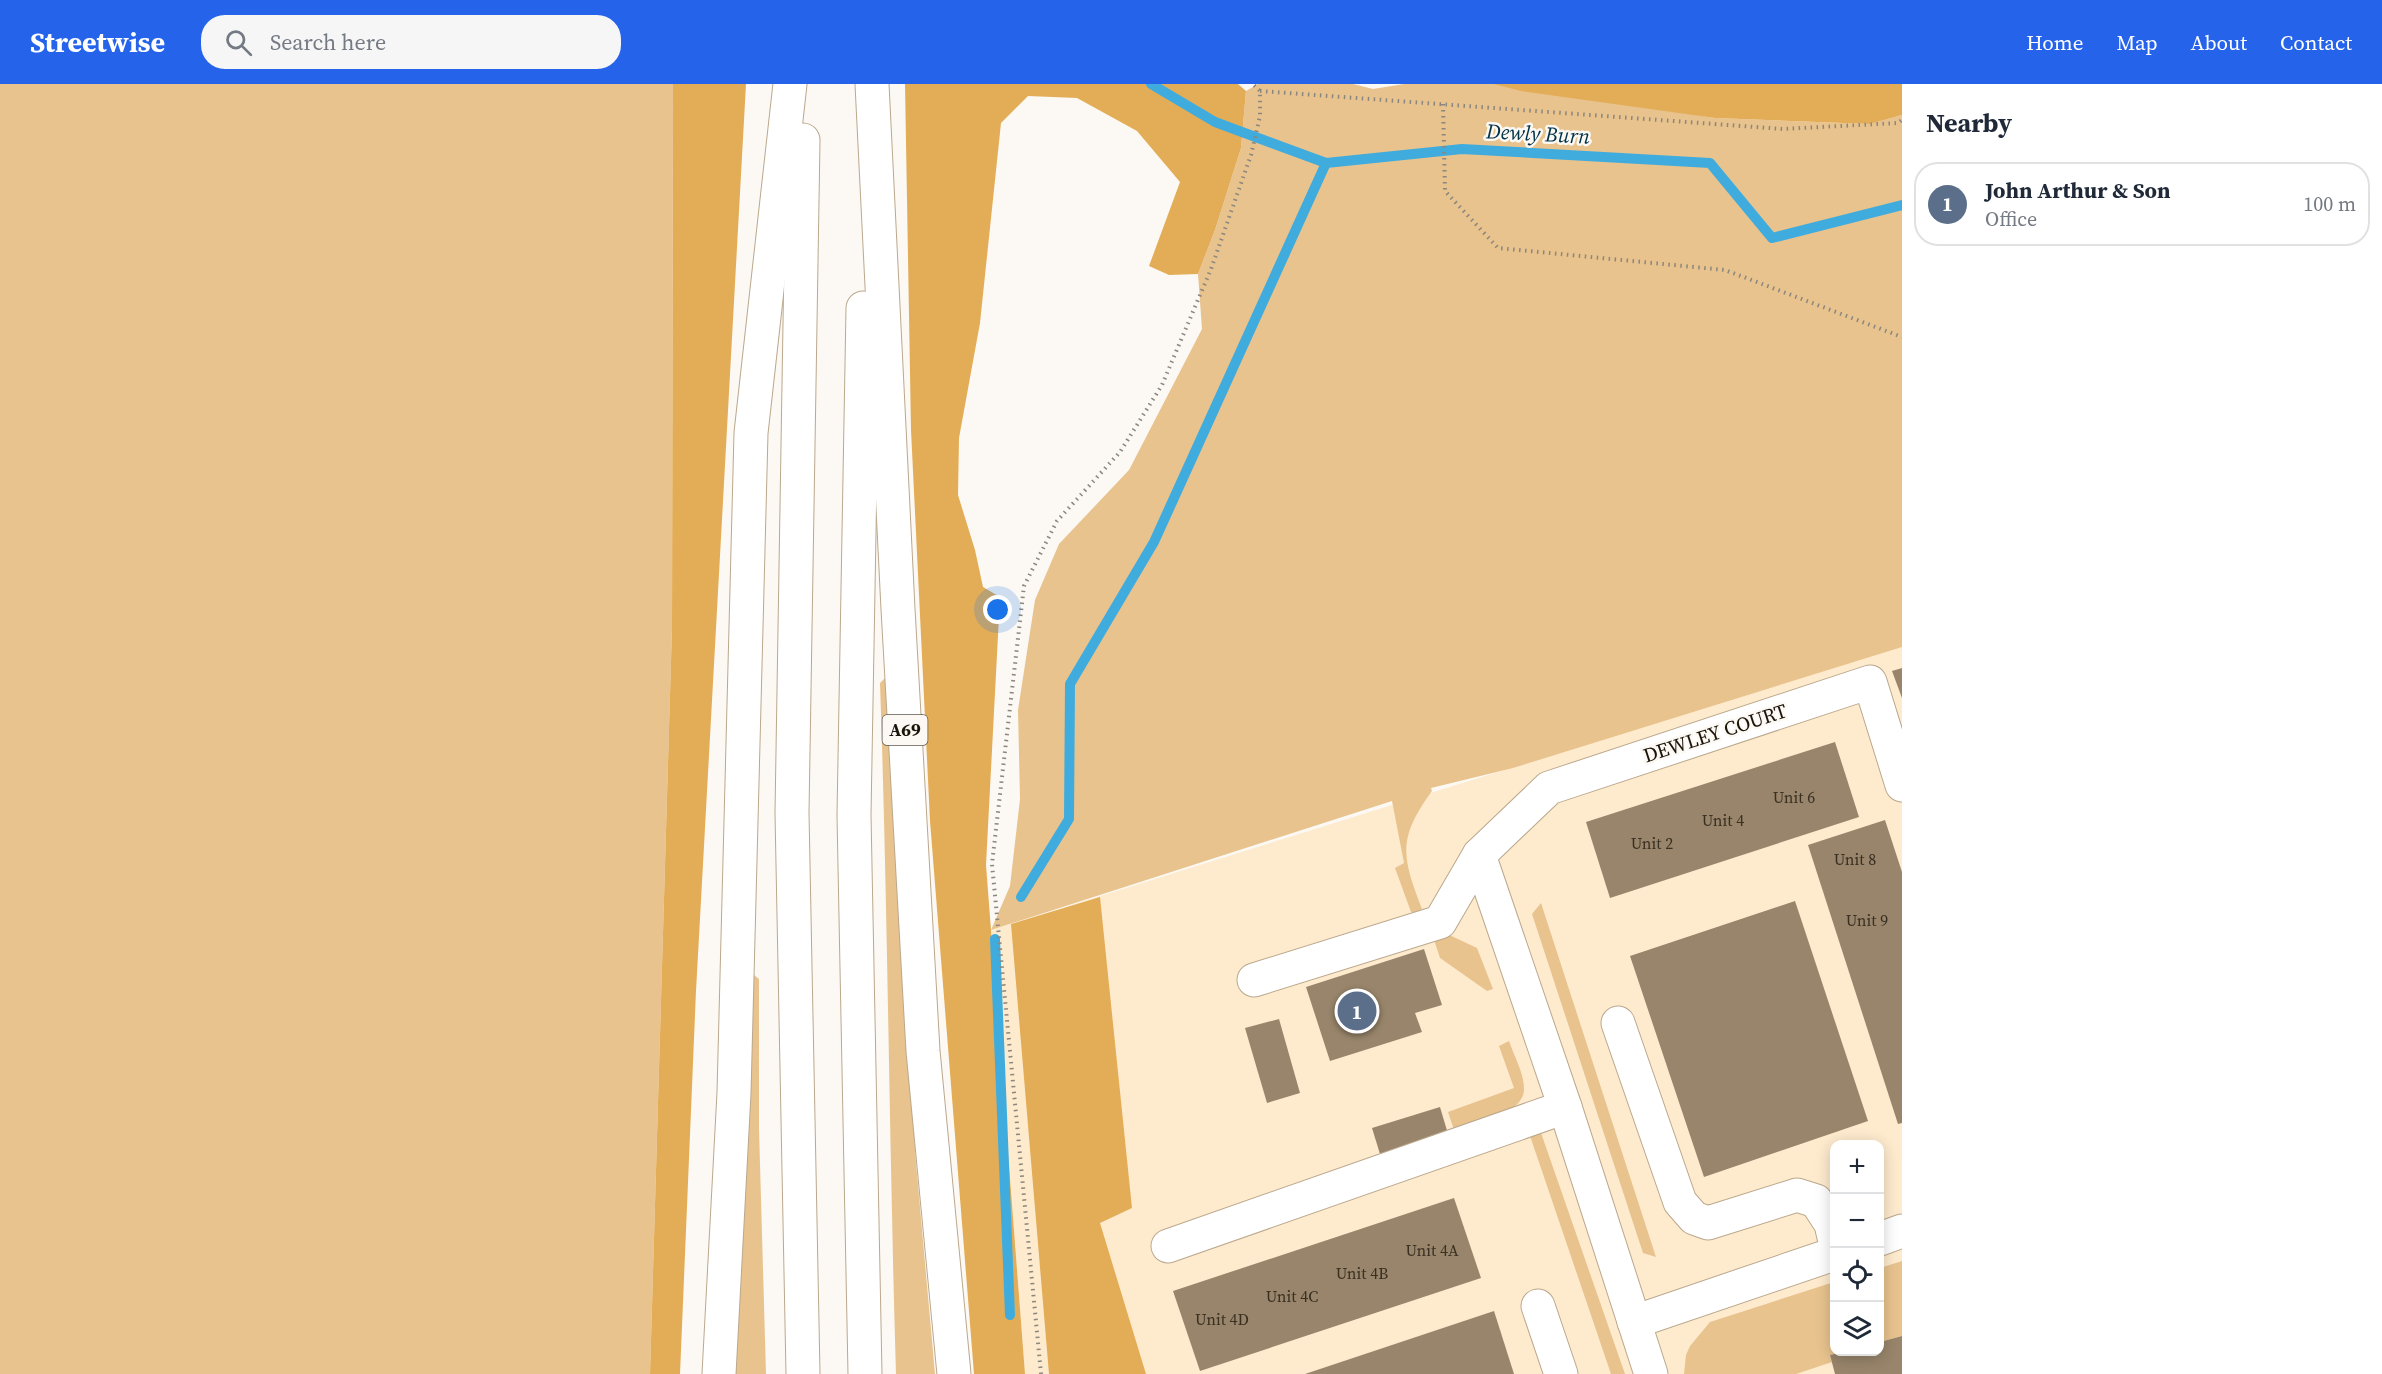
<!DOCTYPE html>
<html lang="en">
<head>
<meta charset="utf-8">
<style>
  body { margin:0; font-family:"Source Serif 4",serif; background:#f6f6f7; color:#1f2937 }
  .controls { position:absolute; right:18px; bottom:18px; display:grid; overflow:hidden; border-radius:12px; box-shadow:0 3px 15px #0003 }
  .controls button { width:54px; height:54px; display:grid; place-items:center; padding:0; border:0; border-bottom:2px solid #e0e1e3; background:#fff; color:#1f2937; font:30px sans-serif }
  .you { position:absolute; left:998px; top:526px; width:21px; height:21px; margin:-15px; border:4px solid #fff; border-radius:50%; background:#1a73e8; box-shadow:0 0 0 9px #1a73e833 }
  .badge { display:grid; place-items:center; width:39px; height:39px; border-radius:50%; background:#2563eb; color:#fff; font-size:20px; font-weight:700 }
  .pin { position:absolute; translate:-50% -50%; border:3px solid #fff; box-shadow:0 2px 6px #0006 }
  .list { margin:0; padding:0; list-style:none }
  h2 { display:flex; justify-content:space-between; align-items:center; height:78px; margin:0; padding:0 24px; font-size:26px }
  h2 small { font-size:20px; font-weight:400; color:#747a83 }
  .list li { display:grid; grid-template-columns:39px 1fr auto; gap:18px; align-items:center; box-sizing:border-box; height:84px; margin:0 12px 12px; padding:0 12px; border:2px solid #e0e1e3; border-radius:24px }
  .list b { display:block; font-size:22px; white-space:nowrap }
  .list p { margin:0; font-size:20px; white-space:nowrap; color:#747a83 }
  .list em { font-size:20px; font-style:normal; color:#747a83 }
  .icon { flex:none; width:33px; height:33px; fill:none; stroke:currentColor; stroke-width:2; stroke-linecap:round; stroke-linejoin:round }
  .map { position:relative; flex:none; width:1902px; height:1290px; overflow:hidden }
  header { display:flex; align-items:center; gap:36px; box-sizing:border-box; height:84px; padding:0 30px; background:#2563eb; color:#fff }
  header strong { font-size:28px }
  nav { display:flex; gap:33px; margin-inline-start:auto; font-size:21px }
  .search { width:420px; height:54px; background:#f6f6f7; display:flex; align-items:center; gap:15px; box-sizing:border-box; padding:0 21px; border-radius:24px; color:#747a83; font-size:22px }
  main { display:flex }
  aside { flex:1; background:#fff }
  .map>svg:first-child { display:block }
</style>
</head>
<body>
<header>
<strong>Streetwise</strong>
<div class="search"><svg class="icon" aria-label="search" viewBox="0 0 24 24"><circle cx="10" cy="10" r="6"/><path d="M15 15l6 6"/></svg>Search here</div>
<nav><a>Home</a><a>Map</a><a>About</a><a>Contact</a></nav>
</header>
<main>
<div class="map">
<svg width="1902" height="1290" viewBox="0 0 1902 1290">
  <rect width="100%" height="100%" fill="#fcf8f3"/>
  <path fill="#feebce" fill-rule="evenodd" d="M1902 562V1290H1025L991 846ZM1834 1060H1880V1268H1834Z"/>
  <g fill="#e8c38e">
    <polygon points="0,0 673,0 672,543 650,1290 0,1290"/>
    <path d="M1258 0H1353L1373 5 1404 0H1514L1715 34 1870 40 1902 31V563L1513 684 1431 704 1432 707C1397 755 1402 773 1422 825L1416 829 1411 828 1395 784 1404 779 1392 717 991 846 1010 802 1020 715 1018 626 1035 516 1059 460 1129 386 1202 245 1198 190 1215 146 1241 64 1246 7Z"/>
    <path d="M886 593 916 1079 935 1290H896C889 1060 888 830 880 599Z"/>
    <polygon points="1541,819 1656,1173 1643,1169 1532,830"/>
    <polygon points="1445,849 1477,864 1493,905 1487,907 1440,874 1433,853"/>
    <polygon points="754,891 759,895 759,1045 766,1290 728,1290"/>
    <path d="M1509 957C1514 972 1525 991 1524 1007 1522 1030 1474 1042 1455 1049L1448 1028 1514 1004 1499 962Z"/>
    <polygon points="1528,1046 1540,1046 1625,1290 1611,1290"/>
    <polygon points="1902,1177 1902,1252 1880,1258 1880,1184"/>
    <polygon points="1834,1198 1834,1268 1844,1268 1830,1271 1832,1278 1796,1290 1684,1290 1686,1271 1690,1262 1710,1238"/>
  </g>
  <g fill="#e3ad57">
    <polygon points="673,0 746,0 696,907 680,1290 650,1290 672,543"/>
    <polygon points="905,0 1238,0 1246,7 1241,64 1215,146 1198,190 1169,191 1149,182 1180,98 1137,47 1077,14 1028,12 1001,39 980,239 959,354 958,411 975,466 983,503 1000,513 986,781 1025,1290 974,1290 930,737 911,346"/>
    <polygon points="1494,0 1902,0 1902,31 1870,40 1715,34 1521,7"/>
    <polygon points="1100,813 1132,1124 1100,1139 1146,1290 1049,1290 1011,840"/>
  </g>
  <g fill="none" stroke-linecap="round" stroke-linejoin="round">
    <g stroke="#40acde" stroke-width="10">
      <polyline points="1151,0 1215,38 1326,79 1462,65 1710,79 1772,154 1902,121"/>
      <polyline points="1021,813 1069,735 1070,600 1154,458 1326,79"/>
      <polyline points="995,855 1010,1231"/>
    </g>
  </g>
  <g fill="#98856b">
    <polygon points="1902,584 1902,614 1892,587"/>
    <polygon points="1835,658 1859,733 1610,814 1586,738"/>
    <polygon points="1885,736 1902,788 1902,1039 1898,1040 1808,761"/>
    <polygon points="1795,817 1868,1037 1704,1093 1630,872"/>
    <polygon points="1424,865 1442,921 1415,929 1422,948 1330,977 1306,903"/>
    <polygon points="1279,935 1300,1009 1267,1019 1245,944"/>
    <polygon points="1440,1023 1448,1050 1380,1070 1372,1044"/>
    <polygon points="1454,1114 1481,1194 1200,1287 1173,1207"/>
    <polygon points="1494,1227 1514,1290 1305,1290"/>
    <polygon points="1902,1252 1902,1290 1835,1290 1830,1271 1844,1268 1880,1268 1880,1258"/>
  </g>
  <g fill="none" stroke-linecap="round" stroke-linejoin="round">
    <g stroke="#bba88d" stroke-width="35">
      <g id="minor">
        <polyline points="1479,771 1565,1023 1651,1290"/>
        <polyline points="1254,896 1440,838 1479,771 1549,704 1870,598 1902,701"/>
        <polyline points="1618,939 1680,1118 1694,1134 1708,1139 1797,1111 1816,1117 1831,1140 1834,1153"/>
        <polyline points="1880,1155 1902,1147"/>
        <polyline points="1168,1162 1565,1023"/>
        <polyline points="1538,1222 1561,1290"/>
        <polyline points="1634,1238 1834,1170"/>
      </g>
    </g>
    <g stroke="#bba88d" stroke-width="35">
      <g id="highway">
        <polyline points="872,0 898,525 923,967 954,1290"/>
        <polyline points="863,224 854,731 865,1290"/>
        <polyline points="719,1290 734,1009 751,349 790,0"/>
        <polyline points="803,1290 792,729 803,56"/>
      </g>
    </g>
    <g stroke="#8b867e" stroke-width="4" stroke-dasharray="1.5 4.5" stroke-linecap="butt">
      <polyline points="1260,7 1783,45 1898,39 1902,36"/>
      <polyline points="1443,20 1445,107 1498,164 1725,186 1902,253"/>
      <polyline points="1041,1290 992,780 1024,502 1057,437 1120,368 1162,301 1211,185 1251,71 1260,32 1260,7 1253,0"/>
    </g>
    <use href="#minor" stroke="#fff" stroke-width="33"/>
    <use href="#highway" stroke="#fff" stroke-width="33"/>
  </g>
  <g text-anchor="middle" stroke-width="5" stroke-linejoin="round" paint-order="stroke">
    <g font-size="16" fill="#3a3022">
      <text x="1794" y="719">Unit 6</text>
      <text x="1723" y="742">Unit 4</text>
      <text x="1652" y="765">Unit 2</text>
      <text x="1855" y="781">Unit 8</text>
      <text x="1867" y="842">Unit 9</text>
      <text x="1432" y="1172">Unit 4A</text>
      <text x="1362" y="1195">Unit 4B</text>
      <text x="1292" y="1218">Unit 4C</text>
      <text x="1222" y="1241">Unit 4D</text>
    </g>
    <rect fill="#fcf8f3" stroke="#5e5850" stroke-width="1.5" x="882.5" y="631" width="45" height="30" rx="4.5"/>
    <g font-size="18" font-weight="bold" fill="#1b140a">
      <text x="905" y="652">A69</text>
    </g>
    <g font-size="20" fill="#1b140a" stroke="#fcf8f3">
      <text transform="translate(1715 649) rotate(-18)" y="7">DEWLEY COURT</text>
    </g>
    <g font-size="21" font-style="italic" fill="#003246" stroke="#fcf8f3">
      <text transform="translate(1538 50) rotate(3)" y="7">Dewly Burn</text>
    </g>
  </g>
</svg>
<div class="controls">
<button>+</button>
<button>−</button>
<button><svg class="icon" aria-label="locate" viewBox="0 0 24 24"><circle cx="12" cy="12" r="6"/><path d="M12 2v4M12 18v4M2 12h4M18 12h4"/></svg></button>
<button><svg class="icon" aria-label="layers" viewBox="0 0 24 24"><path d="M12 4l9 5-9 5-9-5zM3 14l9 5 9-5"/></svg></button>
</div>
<div class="you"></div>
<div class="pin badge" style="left:1357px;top:927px;background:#5c6f8a">1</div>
</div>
<aside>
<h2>Nearby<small></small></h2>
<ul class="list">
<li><span class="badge" style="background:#5c6f8a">1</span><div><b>John Arthur &amp; Son</b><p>Office</p></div><em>100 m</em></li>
</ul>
</aside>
</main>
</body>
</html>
